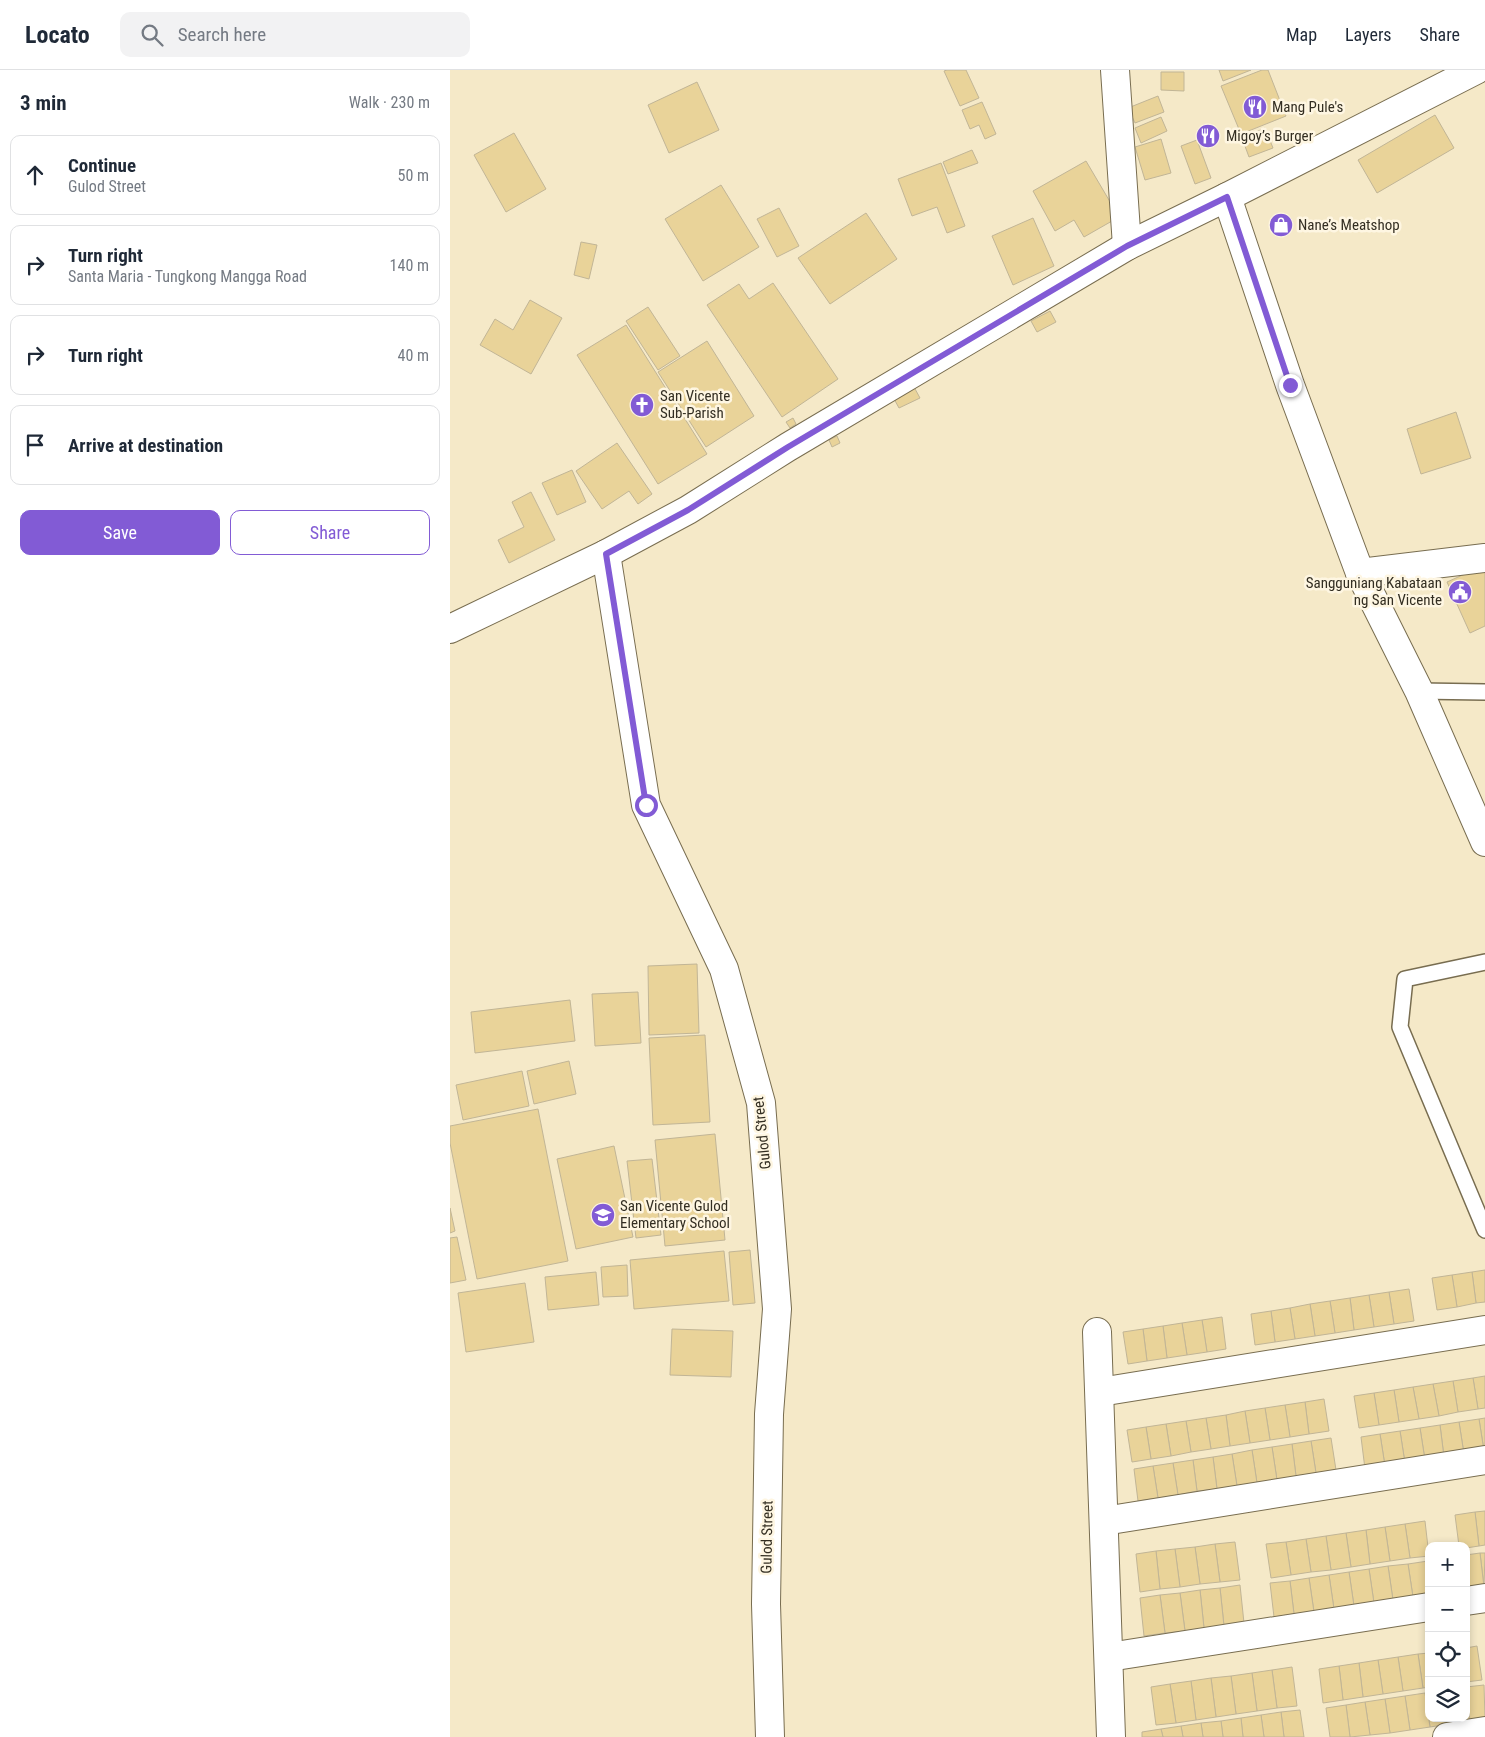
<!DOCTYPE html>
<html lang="en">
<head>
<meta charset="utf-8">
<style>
  body { margin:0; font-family:"Roboto Condensed",sans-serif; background:#f2f2f3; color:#1f2937 }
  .controls { position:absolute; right:15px; bottom:15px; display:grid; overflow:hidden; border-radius:10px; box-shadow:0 2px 8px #0003 }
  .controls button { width:45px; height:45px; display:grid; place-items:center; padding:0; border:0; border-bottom:1px solid #e0e1e3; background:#fff; color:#1f2937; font:25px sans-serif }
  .stop { position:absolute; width:15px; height:15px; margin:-11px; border:4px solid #825bd5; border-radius:50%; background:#fff }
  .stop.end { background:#825bd5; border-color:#fff; box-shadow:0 1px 5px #0008 }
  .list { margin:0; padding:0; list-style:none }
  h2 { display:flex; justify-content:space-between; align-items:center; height:65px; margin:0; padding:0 20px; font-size:21px }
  h2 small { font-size:16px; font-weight:400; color:#747a83 }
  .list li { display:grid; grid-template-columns:32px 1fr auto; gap:15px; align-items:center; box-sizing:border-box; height:80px; margin:0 10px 10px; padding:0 10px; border:1px solid #e0e1e3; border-radius:10px }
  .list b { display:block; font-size:19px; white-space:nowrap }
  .list p { margin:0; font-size:16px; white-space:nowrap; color:#747a83 }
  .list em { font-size:16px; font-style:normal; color:#747a83 }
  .actions { display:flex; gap:10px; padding:15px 20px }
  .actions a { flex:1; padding:11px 0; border:1px solid #825bd5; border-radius:10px; text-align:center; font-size:18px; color:#825bd5 }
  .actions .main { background:#825bd5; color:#fff }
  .icon { flex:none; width:28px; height:28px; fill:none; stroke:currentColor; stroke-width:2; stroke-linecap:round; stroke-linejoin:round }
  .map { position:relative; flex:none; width:1035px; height:1667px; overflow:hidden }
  header { display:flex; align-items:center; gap:30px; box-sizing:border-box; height:70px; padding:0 25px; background:#fff; border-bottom:1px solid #e0e1e3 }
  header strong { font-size:24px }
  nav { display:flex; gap:28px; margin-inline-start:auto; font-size:18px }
  .search { width:350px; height:45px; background:#f2f2f3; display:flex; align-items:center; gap:12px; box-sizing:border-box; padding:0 18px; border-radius:10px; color:#747a83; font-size:19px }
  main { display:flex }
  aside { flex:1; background:#fff }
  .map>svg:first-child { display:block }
</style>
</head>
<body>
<header>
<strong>Locato</strong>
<div class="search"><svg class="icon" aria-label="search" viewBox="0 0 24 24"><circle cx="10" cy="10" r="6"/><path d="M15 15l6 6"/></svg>Search here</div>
<nav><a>Map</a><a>Layers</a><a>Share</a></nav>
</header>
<main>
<aside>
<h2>3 min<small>Walk · 230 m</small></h2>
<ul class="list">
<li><svg class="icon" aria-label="ahead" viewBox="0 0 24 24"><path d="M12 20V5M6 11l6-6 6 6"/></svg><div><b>Continue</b><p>Gulod Street</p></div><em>50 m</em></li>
<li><svg class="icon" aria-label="right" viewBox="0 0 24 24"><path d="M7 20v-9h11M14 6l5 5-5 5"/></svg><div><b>Turn right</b><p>Santa Maria - Tungkong Mangga Road</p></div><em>140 m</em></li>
<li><svg class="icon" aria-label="right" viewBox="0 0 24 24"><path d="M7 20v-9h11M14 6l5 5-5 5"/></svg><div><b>Turn right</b></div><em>40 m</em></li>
<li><svg class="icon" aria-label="arrive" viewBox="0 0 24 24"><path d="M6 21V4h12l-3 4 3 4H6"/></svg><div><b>Arrive at destination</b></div></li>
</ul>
<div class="actions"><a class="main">Save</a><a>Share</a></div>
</aside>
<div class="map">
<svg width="1035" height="1667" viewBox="0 0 1035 1667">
  <rect width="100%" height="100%" fill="#f5e9c8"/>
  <g fill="#e9d399" stroke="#c1b596">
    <polygon points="497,0 516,0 529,28 510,36 494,1"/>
    <polygon points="769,0 801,0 773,11"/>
    <polygon points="812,0 818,0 836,46 791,64 771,16"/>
    <polygon points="711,2 734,2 734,21 711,20"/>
    <polygon points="247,12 269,60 219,83 198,35"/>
    <polygon points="708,26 714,42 685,53 678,38"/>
    <polygon points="532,32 546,64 535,69 529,55 520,59 512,40"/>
    <polygon points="985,45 1004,78 927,123 908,90"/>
    <polygon points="711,47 717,61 691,73 685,58"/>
    <polygon points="815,58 823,78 799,87 792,68"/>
    <polygon points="64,63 96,119 56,142 24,85"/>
    <polygon points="711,69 721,103 695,110 685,77"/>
    <polygon points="747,70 761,108 745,114 731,76"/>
    <polygon points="522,80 528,93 498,104 493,92"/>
    <polygon points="636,91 669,147 634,167 624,150 605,161 583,121"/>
    <polygon points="491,93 515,156 497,163 487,137 462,146 448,109"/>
    <polygon points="271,115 309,177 253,211 215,149"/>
    <polygon points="329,138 349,176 327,187 307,149"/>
    <polygon points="416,143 447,189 380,234 348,188"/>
    <polygon points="583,148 604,196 563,215 542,166"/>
    <polygon points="131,172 147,175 139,209 124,205"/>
    <polygon points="323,213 388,309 332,347 257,235 289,214 299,229"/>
    <polygon points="80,230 112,248 81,304 30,275 45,249 63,260"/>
    <polygon points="198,237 230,286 208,300 176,251"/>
    <polygon points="600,241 606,252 587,262 581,251"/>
    <polygon points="176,255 257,384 208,414 127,285"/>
    <polygon points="257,271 304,346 256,377 208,302"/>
    <polygon points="464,317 470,328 449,338 443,327"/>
    <polygon points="1006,342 1021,388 971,404 957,359"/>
    <polygon points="343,348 346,354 340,358 336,352"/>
    <polygon points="387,366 390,373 382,377 379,370"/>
    <polygon points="167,373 202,424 188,434 179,421 152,439 126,401"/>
    <polygon points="122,400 136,432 107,445 92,413"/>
    <polygon points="81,422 105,470 59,493 48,470 74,457 62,432"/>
    <polygon points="1035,495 1035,556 1020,563 997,512"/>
    <polygon points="247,894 249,963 199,965 198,896"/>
    <polygon points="188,922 191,973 145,976 142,924"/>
    <polygon points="120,930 125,971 25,983 21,942"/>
    <polygon points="255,965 260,1052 203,1055 199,968"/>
    <polygon points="119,991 126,1024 84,1034 77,1001"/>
    <polygon points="72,1001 79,1036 13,1050 6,1015"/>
    <polygon points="88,1039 118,1191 27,1209 0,1073 0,1056"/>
    <polygon points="265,1064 275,1170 215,1176 205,1070"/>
    <polygon points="164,1076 183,1167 126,1179 107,1089"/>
    <polygon points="202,1089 211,1165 186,1168 177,1091"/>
    <polygon points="0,1138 5,1161 0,1163"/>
    <polygon points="7,1167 16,1210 0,1213 0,1168"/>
    <polygon points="300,1180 305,1233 283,1235 279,1182"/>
    <polygon points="274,1181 279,1231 184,1239 180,1190"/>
    <polygon points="177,1195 178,1226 153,1227 151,1197"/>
    <polygon points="1035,1200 1035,1232 1026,1233 1022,1202"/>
    <polygon points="146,1202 149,1235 98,1240 95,1207"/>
    <polygon points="1022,1202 1026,1233 1007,1237 1002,1205"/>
    <polygon points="1002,1205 1007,1237 987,1240 982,1208"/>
    <polygon points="75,1213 84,1272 16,1282 8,1223"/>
    <polygon points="959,1219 964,1251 944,1254 939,1222"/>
    <polygon points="939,1222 944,1254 924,1257 919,1225"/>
    <polygon points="919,1225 924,1257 904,1260 900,1228"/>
    <polygon points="900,1228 904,1260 885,1263 880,1231"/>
    <polygon points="880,1231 885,1263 865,1266 860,1234"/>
    <polygon points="860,1234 865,1266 845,1269 840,1238"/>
    <polygon points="840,1238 845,1269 825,1272 821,1241"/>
    <polygon points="821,1241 825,1272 805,1275 801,1244"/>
    <polygon points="772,1247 776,1279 757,1282 752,1250"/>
    <polygon points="752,1250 757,1282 737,1285 732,1253"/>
    <polygon points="732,1253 737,1285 717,1288 713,1256"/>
    <polygon points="713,1256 717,1288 697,1291 693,1259"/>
    <polygon points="222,1259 283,1261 281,1307 220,1305"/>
    <polygon points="693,1259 697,1291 678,1294 673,1262"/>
    <polygon points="1035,1306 1035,1338 1028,1339 1023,1308"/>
    <polygon points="1023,1308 1028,1339 1008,1342 1003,1311"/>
    <polygon points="1003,1311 1008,1342 989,1346 983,1314"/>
    <polygon points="983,1314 989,1346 969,1349 963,1317"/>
    <polygon points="963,1317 969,1349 949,1352 944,1320"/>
    <polygon points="944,1320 949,1352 929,1355 924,1323"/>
    <polygon points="924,1323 929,1355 909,1358 904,1326"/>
    <polygon points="874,1329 879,1361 859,1364 855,1332"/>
    <polygon points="855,1332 859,1364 840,1367 835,1335"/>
    <polygon points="835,1335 840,1367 820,1370 815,1338"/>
    <polygon points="815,1338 820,1370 800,1373 795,1341"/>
    <polygon points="795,1341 800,1373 780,1376 776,1345"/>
    <polygon points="776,1345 780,1376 761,1379 756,1348"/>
    <polygon points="756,1348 761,1379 741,1382 736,1351"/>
    <polygon points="1035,1348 1035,1380 1034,1381 1029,1349"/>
    <polygon points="1029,1349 1034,1381 1014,1384 1009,1352"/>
    <polygon points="736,1351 741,1382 721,1386 716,1354"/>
    <polygon points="1009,1352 1014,1384 994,1387 990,1355"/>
    <polygon points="716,1354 721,1386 701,1389 696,1357"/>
    <polygon points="990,1355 994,1387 975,1390 970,1358"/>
    <polygon points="696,1357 701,1389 682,1392 677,1360"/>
    <polygon points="970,1358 975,1390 955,1393 950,1361"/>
    <polygon points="950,1361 955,1393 935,1396 930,1364"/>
    <polygon points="930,1364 935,1396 915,1399 911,1367"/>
    <polygon points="881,1368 886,1400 866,1403 861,1371"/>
    <polygon points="861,1371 866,1403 846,1406 842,1374"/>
    <polygon points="842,1374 846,1406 827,1410 822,1377"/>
    <polygon points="822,1377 827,1410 807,1413 802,1380"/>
    <polygon points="802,1380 807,1413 787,1416 782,1384"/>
    <polygon points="782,1384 787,1416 767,1419 763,1387"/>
    <polygon points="763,1387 767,1419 747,1421 743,1390"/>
    <polygon points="743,1390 747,1421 728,1425 723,1393"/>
    <polygon points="723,1393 728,1425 708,1428 703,1396"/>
    <polygon points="703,1396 708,1428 688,1431 684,1399"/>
    <polygon points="1035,1441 1035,1475 1029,1476 1025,1442"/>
    <polygon points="1025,1442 1029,1476 1016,1478 1016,1476 1009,1476 1005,1445"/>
    <polygon points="975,1451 979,1486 960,1488 955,1454"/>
    <polygon points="955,1454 960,1488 940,1491 935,1457"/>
    <polygon points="935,1457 940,1491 920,1494 916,1460"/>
    <polygon points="916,1460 920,1494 901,1497 896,1463"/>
    <polygon points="896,1463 901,1497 881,1500 876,1466"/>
    <polygon points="876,1466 881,1500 861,1502 856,1469"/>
    <polygon points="856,1469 861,1502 841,1505 836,1472"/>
    <polygon points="785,1472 790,1510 770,1512 765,1474"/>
    <polygon points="836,1472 841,1505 821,1508 816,1474"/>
    <polygon points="765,1474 770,1512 750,1514 745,1477"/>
    <polygon points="745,1477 750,1514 730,1517 725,1479"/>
    <polygon points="725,1479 730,1517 710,1519 706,1481"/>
    <polygon points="706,1481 710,1519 690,1522 686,1484"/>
    <polygon points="1030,1483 1035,1483 1034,1517"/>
    <polygon points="1030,1483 1034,1517 1016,1520 1016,1485"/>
    <polygon points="978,1491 979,1525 963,1527 958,1494"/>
    <polygon points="958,1494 963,1527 943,1530 938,1496"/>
    <polygon points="938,1496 943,1530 924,1533 919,1499"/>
    <polygon points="919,1499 924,1533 904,1536 899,1502"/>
    <polygon points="899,1502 904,1536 884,1539 879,1505"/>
    <polygon points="879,1505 884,1539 864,1542 859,1508"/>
    <polygon points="859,1508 864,1542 844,1544 840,1511"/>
    <polygon points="840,1511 844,1544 824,1547 820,1513"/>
    <polygon points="790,1515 794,1553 774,1556 770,1518"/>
    <polygon points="770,1518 774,1556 754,1558 750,1520"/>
    <polygon points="750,1520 754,1558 735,1561 730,1523"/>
    <polygon points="730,1523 735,1561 715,1563 710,1525"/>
    <polygon points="710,1525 715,1563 694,1566 690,1528"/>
    <polygon points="1027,1576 1032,1610 1016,1612 1016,1578"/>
    <polygon points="979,1583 979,1617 973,1618 968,1584"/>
    <polygon points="968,1584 973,1618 953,1621 948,1587"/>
    <polygon points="948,1587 953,1621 933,1624 928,1590"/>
    <polygon points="928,1590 933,1624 913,1627 909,1593"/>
    <polygon points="909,1593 913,1627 893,1630 889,1596"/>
    <polygon points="889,1596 893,1630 873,1633 869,1599"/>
    <polygon points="842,1597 847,1636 827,1638 822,1600"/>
    <polygon points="822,1600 827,1638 807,1641 802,1603"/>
    <polygon points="802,1603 807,1641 786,1644 781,1606"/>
    <polygon points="781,1606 786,1644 766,1647 761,1608"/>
    <polygon points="761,1608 766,1647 746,1650 741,1611"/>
    <polygon points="741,1611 746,1650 726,1653 720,1614"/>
    <polygon points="720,1614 726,1653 706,1655 701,1617"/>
    <polygon points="1034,1615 1035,1649 1020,1651 1016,1617"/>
    <polygon points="975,1623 979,1623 979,1648 999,1648 999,1654 980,1657"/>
    <polygon points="975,1623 980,1657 960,1660 955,1626"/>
    <polygon points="955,1626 960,1660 940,1663 935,1629"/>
    <polygon points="935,1629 940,1663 920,1665 915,1632"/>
    <polygon points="1016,1629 1020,1651 999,1654 999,1648 1016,1648"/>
    <polygon points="915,1632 920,1665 900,1667 896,1635"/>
    <polygon points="896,1635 900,1667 880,1667 876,1638"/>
    <polygon points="850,1640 854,1667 834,1667 831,1642"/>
    <polygon points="831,1642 834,1667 814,1667 811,1645"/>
    <polygon points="811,1645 814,1667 793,1667 791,1648"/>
    <polygon points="791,1648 793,1667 773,1667 771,1651"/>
    <polygon points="771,1651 773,1667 753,1667 751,1653"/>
    <polygon points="751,1653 753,1667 733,1667 731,1656"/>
    <polygon points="731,1656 733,1667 713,1667 711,1659"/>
    <polygon points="711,1659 713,1667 692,1667 692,1662"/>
  </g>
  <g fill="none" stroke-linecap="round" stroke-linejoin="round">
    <g stroke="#786d50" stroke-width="18">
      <g id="service">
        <polyline points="969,621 1035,622"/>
        <polyline points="1035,892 955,909 950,957 1035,1160"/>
      </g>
    </g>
    <g stroke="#786d50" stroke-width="30">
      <g id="minor">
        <polyline points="665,0 677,176"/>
        <polyline points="777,127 840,315 910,503 969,621 1035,772"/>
        <polyline points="156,484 196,735 274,899 311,1033 327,1239 319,1344 316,1534 320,1667"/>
        <polyline points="910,503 1035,488"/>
        <polyline points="647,1262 661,1667"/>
        <polyline points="650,1322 1035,1260"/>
        <polyline points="654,1451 1035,1390"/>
        <polyline points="1016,1531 1035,1528"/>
        <polyline points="659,1587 979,1537"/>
        <polyline points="997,1667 1035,1661"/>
      </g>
    </g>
    <g stroke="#786d50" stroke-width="30">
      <polyline id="primary" points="0,559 156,484 238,440 338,377 677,176 777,127 1026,0"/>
    </g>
    <use href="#service" stroke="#fff" stroke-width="15"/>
    <use href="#minor" stroke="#fff" stroke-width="28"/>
    <use href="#primary" stroke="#fff" stroke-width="28"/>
  </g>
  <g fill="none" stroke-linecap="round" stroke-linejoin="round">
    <polyline stroke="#825bd5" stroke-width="6" points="196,735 156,484 238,440 338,377 677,176 777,127 840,315"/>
  </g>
  <defs>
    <g id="restaurant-disc" transform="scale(1.25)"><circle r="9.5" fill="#825bd5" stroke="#fef6e2"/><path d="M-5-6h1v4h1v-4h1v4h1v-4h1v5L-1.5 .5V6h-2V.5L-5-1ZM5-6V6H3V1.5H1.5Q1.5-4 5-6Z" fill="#fff"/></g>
    <g id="shop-disc" transform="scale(1.25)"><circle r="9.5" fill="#825bd5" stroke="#fef6e2"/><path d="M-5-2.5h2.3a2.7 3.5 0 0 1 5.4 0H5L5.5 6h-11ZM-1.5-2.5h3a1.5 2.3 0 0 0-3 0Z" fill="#fff"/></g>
    <g id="church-disc" transform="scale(1.25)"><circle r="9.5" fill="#825bd5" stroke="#fef6e2"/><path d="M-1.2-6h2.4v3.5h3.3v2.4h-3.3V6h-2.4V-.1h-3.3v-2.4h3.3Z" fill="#fff"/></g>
    <g id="civic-disc" transform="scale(1.25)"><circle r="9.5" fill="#825bd5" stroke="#fef6e2"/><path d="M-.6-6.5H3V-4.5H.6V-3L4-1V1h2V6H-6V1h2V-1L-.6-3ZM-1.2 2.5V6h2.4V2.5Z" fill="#fff"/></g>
    <g id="school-disc" transform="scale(1.25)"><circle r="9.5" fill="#825bd5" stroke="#fef6e2"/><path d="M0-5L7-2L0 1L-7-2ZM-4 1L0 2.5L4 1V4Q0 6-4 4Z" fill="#fff"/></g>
  </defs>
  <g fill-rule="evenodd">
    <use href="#restaurant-disc" x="805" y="37"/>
    <use href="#restaurant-disc" x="758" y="66"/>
    <use href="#shop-disc" x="831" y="155"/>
    <use href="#church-disc" x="192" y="335"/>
    <use href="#civic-disc" x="1010" y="522"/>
    <use href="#school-disc" x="153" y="1145"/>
  </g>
  <g text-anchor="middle" stroke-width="5" stroke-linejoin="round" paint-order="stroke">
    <g font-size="15" fill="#332e22" stroke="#fef6e2" text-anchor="start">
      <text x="822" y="42">Mang Pule's</text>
      <text x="776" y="71">Migoy’s Burger</text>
      <text x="848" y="160">Nane’s Meatshop</text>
      <text x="210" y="331">San Vicente<tspan x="210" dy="17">Sub-Parish</tspan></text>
      <text x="992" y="518" text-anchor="end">Sangguniang Kabataan<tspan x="992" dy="17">ng San Vicente</tspan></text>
      <text x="170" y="1141">San Vicente Gulod<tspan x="170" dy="17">Elementary School</tspan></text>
    </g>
    <g font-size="15" fill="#332e22" stroke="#fef6e2">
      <text transform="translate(312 1063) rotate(-96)" y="5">Gulod Street</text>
      <text transform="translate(317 1467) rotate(-89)" y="5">Gulod Street</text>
    </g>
  </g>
</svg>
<div class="controls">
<button>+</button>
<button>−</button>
<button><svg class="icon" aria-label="locate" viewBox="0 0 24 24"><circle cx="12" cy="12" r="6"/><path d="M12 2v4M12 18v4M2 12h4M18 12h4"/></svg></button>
<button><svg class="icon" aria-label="layers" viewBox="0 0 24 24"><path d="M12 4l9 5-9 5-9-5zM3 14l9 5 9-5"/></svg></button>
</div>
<div class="stop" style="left:196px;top:735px"></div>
<div class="stop end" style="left:840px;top:315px"></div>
</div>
</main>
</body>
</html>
